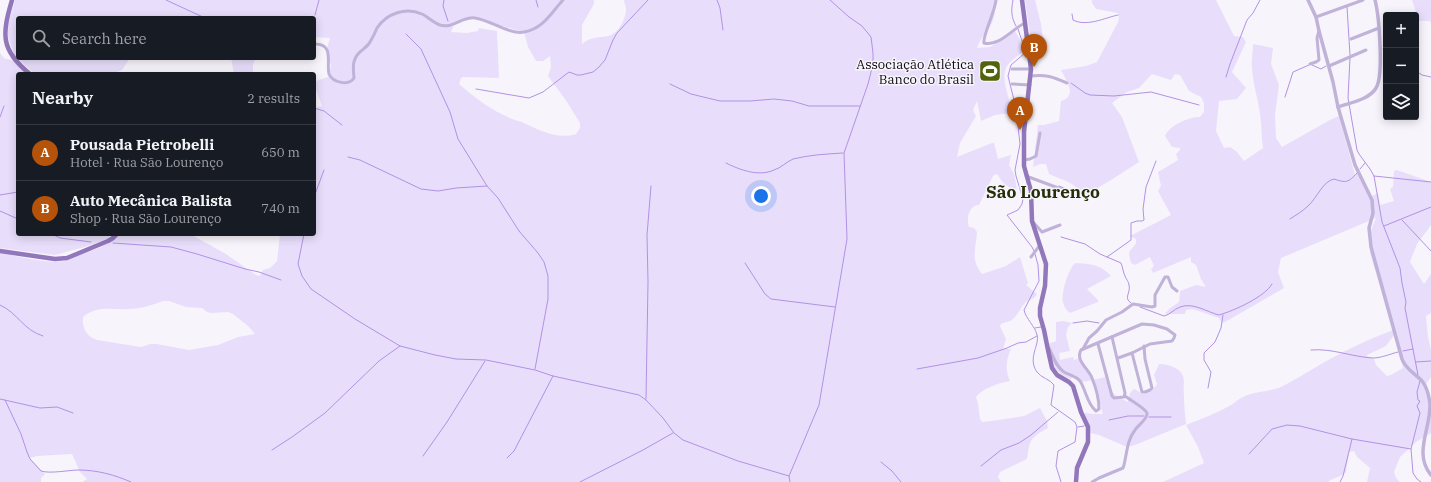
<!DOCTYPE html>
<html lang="en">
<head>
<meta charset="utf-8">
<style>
  body { margin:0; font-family:"IBM Plex Serif",serif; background:#20242c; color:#f1f3f6 }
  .controls { position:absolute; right:12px; top:12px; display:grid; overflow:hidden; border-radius:4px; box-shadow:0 2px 10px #0003 }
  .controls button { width:36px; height:36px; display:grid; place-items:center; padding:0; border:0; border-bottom:1px solid #363941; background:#171b24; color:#f1f3f6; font:20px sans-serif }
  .you { position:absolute; left:761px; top:196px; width:14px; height:14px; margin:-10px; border:3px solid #fff; border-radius:50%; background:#1a73e8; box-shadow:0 0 0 6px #1a73e833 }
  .badge { display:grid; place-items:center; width:26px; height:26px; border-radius:50%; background:#b45309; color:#fff; font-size:13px; font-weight:700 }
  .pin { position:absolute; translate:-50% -33px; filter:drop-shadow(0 1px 2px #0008) }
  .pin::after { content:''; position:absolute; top:21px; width:14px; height:12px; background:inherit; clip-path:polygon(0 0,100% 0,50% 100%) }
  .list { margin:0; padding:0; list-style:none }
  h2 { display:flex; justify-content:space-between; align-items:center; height:52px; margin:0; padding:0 16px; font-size:17px }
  h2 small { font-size:13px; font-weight:400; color:#9ea1a6 }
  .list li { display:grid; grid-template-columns:26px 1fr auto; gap:12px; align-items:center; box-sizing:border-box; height:56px; padding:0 16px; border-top:1px solid #363941 }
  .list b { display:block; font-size:15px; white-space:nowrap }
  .list p { margin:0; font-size:13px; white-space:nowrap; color:#9ea1a6 }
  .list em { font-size:13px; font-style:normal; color:#9ea1a6 }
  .icon { flex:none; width:22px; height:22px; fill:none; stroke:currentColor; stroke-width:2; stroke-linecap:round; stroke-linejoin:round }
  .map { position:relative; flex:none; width:1431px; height:482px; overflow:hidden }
  .search { position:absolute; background:#171b24; box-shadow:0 2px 10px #0003; left:16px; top:16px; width:300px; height:44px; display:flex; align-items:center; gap:10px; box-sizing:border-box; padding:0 14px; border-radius:4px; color:#9ea1a6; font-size:15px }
  .panel { position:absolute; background:#171b24; box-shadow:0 2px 10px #0003; left:16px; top:72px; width:300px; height:164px; border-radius:4px }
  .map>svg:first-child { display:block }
</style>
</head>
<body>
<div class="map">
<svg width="1431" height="482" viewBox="0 0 1431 482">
  <rect width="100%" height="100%" fill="#f7f5fb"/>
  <g fill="#e8defb" fill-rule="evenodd">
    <path d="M15 0H594V4L582 25V44C590 37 597 38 608 36 618 34 626 19 626 9 626 6 624 3 624 0H995C997 28 985 27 977 48L990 47 1015 31 1020 40 1022 52C1018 56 1010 61 1007 66 999 80 1012 98 1010 113L995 115 981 121 977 101 973 110 976 116 960 143 957 157 992 143H994L998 159 1011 155 1009 165 1014 174 1017 189C1007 188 1003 184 998 175L995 174 993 176 979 205C969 205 966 219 969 227L974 228 977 232C976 249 970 259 982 274L1006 266 1020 257 1028 283 1026 285 1037 294C1034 299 1032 299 1027 301 1022 305 1018 315 1013 319 1010 322 1005 322 1001 324L1000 326 1006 339 1003 349H1011C1006 360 1005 370 1010 381 999 383 983 388 976 397L978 403 980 419 982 422 991 421 1024 416 1040 408 1047 421 1048 428C1030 438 1030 439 1027 459L1000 472 998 477 1001 482H82L87 479 80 472 72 454 37 456 30 458 45 474 41 478V482H0V253C20 256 45 264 64 261 73 259 79 254 87 252 100 248 110 244 119 234H190L226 254 256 275 260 276 263 270 270 268 277 261 280 234H314V108L322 106 314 84 316 81 328 77 331 66 327 48 330 38 314 37V18H18V58H130L122 70 111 74H35L21 62 15 56 8 37V25ZM473 18 524 32 528 47 536 61H543L550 56 551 67 548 76 565 99 580 123V128L576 134C557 140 539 130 522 122 519 121 514 120 510 118 491 110 474 97 459 84L461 78 463 77 499 78 497 31 479 28 478 31 467 33 451 32 454 25C461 22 466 19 473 18ZM163 301H169L186 307 202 308 207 312 211 313 228 312 233 314 248 326 255 334 238 337 218 345 189 350 157 344H150L141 347 97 340C86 336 82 328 83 317 97 305 113 310 129 309 141 309 152 305 163 301Z"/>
    <polygon points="1025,0 1035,0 1041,24 1043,40 1031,42"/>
    <path d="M1092 0H1216L1234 36 1243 37 1246 42 1232 72 1246 88 1237 99 1219 101 1216 131 1224 148 1230 147 1236 151 1244 161 1263 148C1261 137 1262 126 1260 114 1258 99 1253 84 1252 68 1251 60 1253 52 1253 44L1273 48 1271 64 1279 85 1275 115 1276 138 1282 147 1330 120 1339 116 1355 175 1357 173 1370 197 1378 193 1380 205 1394 201 1390 189 1393 187 1394 171 1397 170 1431 182V225L1417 244 1410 262 1424 284 1431 274V313L1426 316 1428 337 1431 350V377L1426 384 1431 412V433L1416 442 1400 457 1394 472 1396 478 1400 482H1367L1370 468 1357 457 1354 451 1349 452 1346 472C1342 477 1334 477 1328 482H1163L1204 463 1198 447 1186 425C1201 419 1217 413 1231 405 1235 403 1238 399 1243 397 1255 391 1269 392 1281 387 1293 381 1304 374 1316 367 1340 353 1366 340 1393 330L1370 253V233L1376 218 1281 258 1278 272 1284 288 1225 322 1222 323 1219 318 1196 310 1192 309 1186 310 1185 314H1165L1169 309 1179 302 1180 291 1196 285 1206 287 1201 279 1196 265 1191 262V257L1153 273 1151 269 1154 266 1150 257 1135 265 1131 263C1127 248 1130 253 1136 243V239L1130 236 1171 215 1158 191 1161 186 1158 172 1178 160 1176 154 1180 150V148L1172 147 1165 136C1170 125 1188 117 1200 117L1204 112V103L1201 97 1189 91 1180 75 1175 74 1171 80 1152 74 1139 88 1127 92 1112 103 1122 117 1139 162 1111 180 1079 199 1081 194C1074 181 1061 180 1049 174L1046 164H1040L1033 167 1038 125H1044L1059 121 1061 101C1078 96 1066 80 1061 70L1086 66 1097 62 1118 22 1119 17 1118 13 1096 9 1092 3ZM1394 335 1403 368 1391 375 1387 376 1376 365 1374 359 1367 356V355L1386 346Z"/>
    <polygon points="1412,0 1431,0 1431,23 1430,21 1419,21"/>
    <polygon points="0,53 4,58 14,61 30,74 18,74 18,234 111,234 107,239 85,247 55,255 0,248"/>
    <polygon points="231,58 256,58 253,64 253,74 234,74"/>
    <path d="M1075 263C1091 264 1100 264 1111 276L1087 289 1098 300V302L1070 313C1066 310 1064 307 1063 302 1061 293 1068 270 1075 263Z"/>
    <path d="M1063 321 1072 323 1068 327 1066 335 1070 351 1059 353 1060 360 1073 357 1074 360 1080 358 1090 372 1093 380 1105 377C1109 392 1114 395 1128 402L1130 393 1134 389C1137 390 1140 393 1143 394 1148 394 1155 388 1157 384L1154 375 1159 364C1166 364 1180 367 1183 376 1185 382 1183 389 1184 395 1184 405 1185 415 1186 424L1135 445 1127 447 1099 435 1090 433 1084 415 1085 413 1093 414H1103L1093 380 1082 382 1075 375 1071 379C1050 371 1053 364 1048 344L1056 341V322Z"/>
  </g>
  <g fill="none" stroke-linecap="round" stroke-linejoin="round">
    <g stroke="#b291e4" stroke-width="1">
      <polyline points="166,0 205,18"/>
      <polyline points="444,0 443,6 448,21"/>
      <polyline points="536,0 538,7"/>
      <polyline points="717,0 720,8 723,30"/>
      <path d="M1013 0C1011 10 1011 17 1016 26"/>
      <polyline points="1347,7 1350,55"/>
      <path d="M1072 14 1073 20C1087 27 1104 18 1118 15"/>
      <polyline points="315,15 319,0"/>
      <polyline points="1018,29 1025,50 1025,53 1011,65 1008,76 1014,100 1014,114 1018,126 1020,144 1015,170 1016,176 1023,199 1022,204 1018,210 1007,215 1032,247 1034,251"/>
      <polyline points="406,34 421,49 450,112 458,139 487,186 498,198 519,231 538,253 544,262 548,276 548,299 535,369"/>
      <polyline points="1383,49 1386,50"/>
      <polyline points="1350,58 1348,98 1357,150 1359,154 1370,169 1374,176 1382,222 1400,268 1402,283 1406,302 1405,308 1418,375"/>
      <polyline points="1312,65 1321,69 1326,66"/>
      <polyline points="1416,71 1422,75 1431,77"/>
      <polyline points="1226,77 1230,64 1247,20 1253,13 1260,0"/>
      <polyline points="1071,83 1085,93 1090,95 1114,96 1151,92 1199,105"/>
      <polyline points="670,84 691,94 720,101 750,101 774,99 792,101 809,106 860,106"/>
      <polyline points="476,89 529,98 543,92 569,72 577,75 581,75 593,72 599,67 605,60 613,40 617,33 648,0"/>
      <polyline points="1285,97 1293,72 1309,65"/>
      <polyline points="314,108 324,111 342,125"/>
      <polyline points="0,117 4,106"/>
      <polyline points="348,157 360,160 421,189 438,191 456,188 487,186"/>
      <path d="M726 163C740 170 759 177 774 170 781 168 786 162 793 159 809 155 826 154 843 153"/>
      <polyline points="1360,169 1365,163"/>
      <polyline points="1374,176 1431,182"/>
      <polyline points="1059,186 1078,194"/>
      <polyline points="0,195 18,192"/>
      <polyline points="314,197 324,170"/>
      <polyline points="0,211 18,219"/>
      <path d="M1290 219C1296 215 1303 211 1308 206 1317 198 1323 181 1334 179 1346 183 1348 183 1357 173"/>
      <polyline points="1402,220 1431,251"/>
      <polyline points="1384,226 1431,207"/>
      <polyline points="52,234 60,238 91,242"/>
      <polyline points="304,234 298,264 302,276 311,289 355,319 400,346 435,355 456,359 486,360 535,370 553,376 639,395 646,400 663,418 674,433 683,440 738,461 789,476"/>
      <path d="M1061 237 1085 244 1100 254 1121 263C1123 268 1123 272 1125 276 1126 279 1129 282 1129 285 1131 293 1123 298 1131 303"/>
      <polyline points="113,243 171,247 197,254 245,269 259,272 281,280"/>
      <path d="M1035 254 1038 265 1039 281 1024 310C1026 319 1035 326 1037 335 1040 345 1027 358 1037 372 1041 378 1050 379 1054 385L1051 405 1075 422 1077 427 1075 442 1058 451 1056 466 1061 482"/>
      <polyline points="1107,257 1131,240 1131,223 1137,221 1142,221 1144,220 1143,209 1146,187 1156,161"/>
      <polyline points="745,263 765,294 771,299 835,307"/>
      <path d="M0 305C18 313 23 330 43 336"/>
      <path d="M1140 307 1164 316C1170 315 1174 309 1180 307 1193 302 1207 312 1219 315 1233 311 1265 297 1272 284"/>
      <polyline points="1073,323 1087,321 1099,323"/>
      <polyline points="1035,328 1041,327"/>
      <path d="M1311 350C1332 348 1352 357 1373 358 1381 358 1390 354 1398 352"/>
      <polyline points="1403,351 1413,349"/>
      <polyline points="1416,362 1431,361"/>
      <polyline points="917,369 978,358 1007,348 1018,343 1026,342 1037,336"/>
      <polyline points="1420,381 1417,392 1418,400 1420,401 1417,406 1420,413 1411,449 1413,473 1417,479 1421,482"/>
      <polyline points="1208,388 1211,372 1204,360 1204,353 1215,342 1221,328 1223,315"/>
      <polyline points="0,399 40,408 57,407 73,413"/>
      <polyline points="646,399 648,282 647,235 651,186"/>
      <path d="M5 400 21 434 27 452 30 459 41 471C50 474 69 470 79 470 97 470 115 475 131 482"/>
      <polyline points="1149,417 1171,417"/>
      <polyline points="1109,420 1128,416 1144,416"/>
      <polyline points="1078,427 1084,426"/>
      <polyline points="272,450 292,437 325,413 379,361 400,346"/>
      <polyline points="1249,454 1272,429 1287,425 1300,426 1352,439 1411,449"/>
      <polyline points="423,456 447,422 485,361"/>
      <polyline points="507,458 514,451 553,376"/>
      <polyline points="881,462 892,471 901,482"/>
      <polyline points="981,466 1001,450 1019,443 1031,435 1058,412"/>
      <polyline points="580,482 643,450 673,433"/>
      <polyline points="790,482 789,476 819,405 847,239 844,153 868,84 873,64 873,53 871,37 862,26 849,17 830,0"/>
      <polyline points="1340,482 1343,476 1352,439"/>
    </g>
    <g stroke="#c0b2d8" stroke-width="3">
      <path d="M996 0C995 12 982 37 984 43 999 47 1012 29 1025 23"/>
      <polyline points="1316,17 1363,0"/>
      <polyline points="1351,39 1379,28"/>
      <path d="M314 44C335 43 326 64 329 74 333 83 349 86 354 78 353 68 352 59 360 52 363 49 368 46 370 42 373 37 375 33 377 28 387 13 406 7 422 14 428 17 434 23 440 25 453 29 463 16 475 18 490 20 510 35 524 32 543 29 551 13 563 0"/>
      <polyline points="1310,64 1316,62 1319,60 1317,38 1319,31"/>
      <polyline points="1329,66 1366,50"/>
      <polyline points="1012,69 1031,69"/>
      <path d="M1030 76C1046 74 1053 77 1067 83"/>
      <polyline points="1012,84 1030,85"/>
      <polyline points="1024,160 1030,159 1036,156 1040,133"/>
      <polyline points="1026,176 1061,189"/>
      <polyline points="1033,222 1042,232 1060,225"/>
      <polyline points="1031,257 1040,245"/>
      <polyline points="1098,344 1112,396 1114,398 1124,397 1125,393 1112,337"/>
      <path d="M1049 348C1053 356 1056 367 1064 372 1069 375 1076 376 1080 381 1086 390 1087 404 1096 411L1099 409C1099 399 1096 388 1092 378 1089 369 1075 361 1081 350L1142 324 1154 325 1167 329 1175 335 1174 338 1172 341 1150 344 1132 353 1118 358"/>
      <polyline points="1083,349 1089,338 1097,331 1106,320 1122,312 1133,304 1152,307 1155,306 1155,295 1165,277 1168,277 1172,287 1177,291"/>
      <polyline points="1132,353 1141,388 1142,392 1145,392 1150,390 1152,388 1145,359 1144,346"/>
      <path d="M1092 482 1099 478 1123 468 1124 465C1127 453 1127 440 1135 430 1138 425 1148 419 1147 413 1145 408 1130 400 1125 396"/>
    </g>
    <g stroke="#c0b2d8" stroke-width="3.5">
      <path d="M1308 0 1316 17 1319 31 1333 82 1338 107 1355 165 1372 200 1373 213 1369 228 1371 247 1402 359C1406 370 1415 373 1422 381 1427 387 1429 396 1430 404 1431 428 1413 454 1431 475"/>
      <path d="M1338 107C1349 103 1369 100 1376 88 1384 76 1379 15 1375 0"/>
    </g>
    <g stroke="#9277bb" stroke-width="4.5">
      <path d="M12 0C2 34 0 50 30 74"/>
      <polyline points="1022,0 1031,69 1024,132 1024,166 1031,191 1032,221 1046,264 1045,286 1040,308 1040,316 1044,330 1048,350 1052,368 1057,375 1069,382 1073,386 1081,412 1088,427 1088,442 1077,468 1076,482"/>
      <polyline points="0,251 55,259 67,258 108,241 113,238 117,234"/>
    </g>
  </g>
  <defs>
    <g id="stadium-square" transform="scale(1.15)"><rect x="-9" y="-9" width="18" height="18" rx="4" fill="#51630b" stroke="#f7f5fb"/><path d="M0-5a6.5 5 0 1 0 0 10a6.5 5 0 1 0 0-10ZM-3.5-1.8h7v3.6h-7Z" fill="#fff"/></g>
  </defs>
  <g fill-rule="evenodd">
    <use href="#stadium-square" x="990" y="71"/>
  </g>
  <g text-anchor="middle" stroke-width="3" stroke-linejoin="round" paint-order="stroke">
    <g font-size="13" fill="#0d0a13" stroke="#f7f5fb" text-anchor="end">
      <text x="974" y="69">Associação Atlética<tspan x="974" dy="15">Banco do Brasil</tspan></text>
    </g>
    <g font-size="17" font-weight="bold" fill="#252e06" stroke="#f7f5fb">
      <text x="1043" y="198">São Lourenço</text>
    </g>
  </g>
</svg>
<div class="controls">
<button>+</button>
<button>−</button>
<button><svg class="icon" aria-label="layers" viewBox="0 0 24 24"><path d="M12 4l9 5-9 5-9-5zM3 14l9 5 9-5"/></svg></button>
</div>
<div class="you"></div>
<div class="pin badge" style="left:1020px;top:130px">A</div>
<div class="pin badge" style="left:1034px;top:67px">B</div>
<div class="search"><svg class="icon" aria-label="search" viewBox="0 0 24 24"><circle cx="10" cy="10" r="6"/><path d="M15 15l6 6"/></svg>Search here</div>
<section class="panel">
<h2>Nearby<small>2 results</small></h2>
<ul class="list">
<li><span class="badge">A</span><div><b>Pousada Pietrobelli</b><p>Hotel · Rua São Lourenço</p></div><em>650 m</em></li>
<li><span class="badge">B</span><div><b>Auto Mecânica Balista</b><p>Shop · Rua São Lourenço</p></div><em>740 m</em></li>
</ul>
</section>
</div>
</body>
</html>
